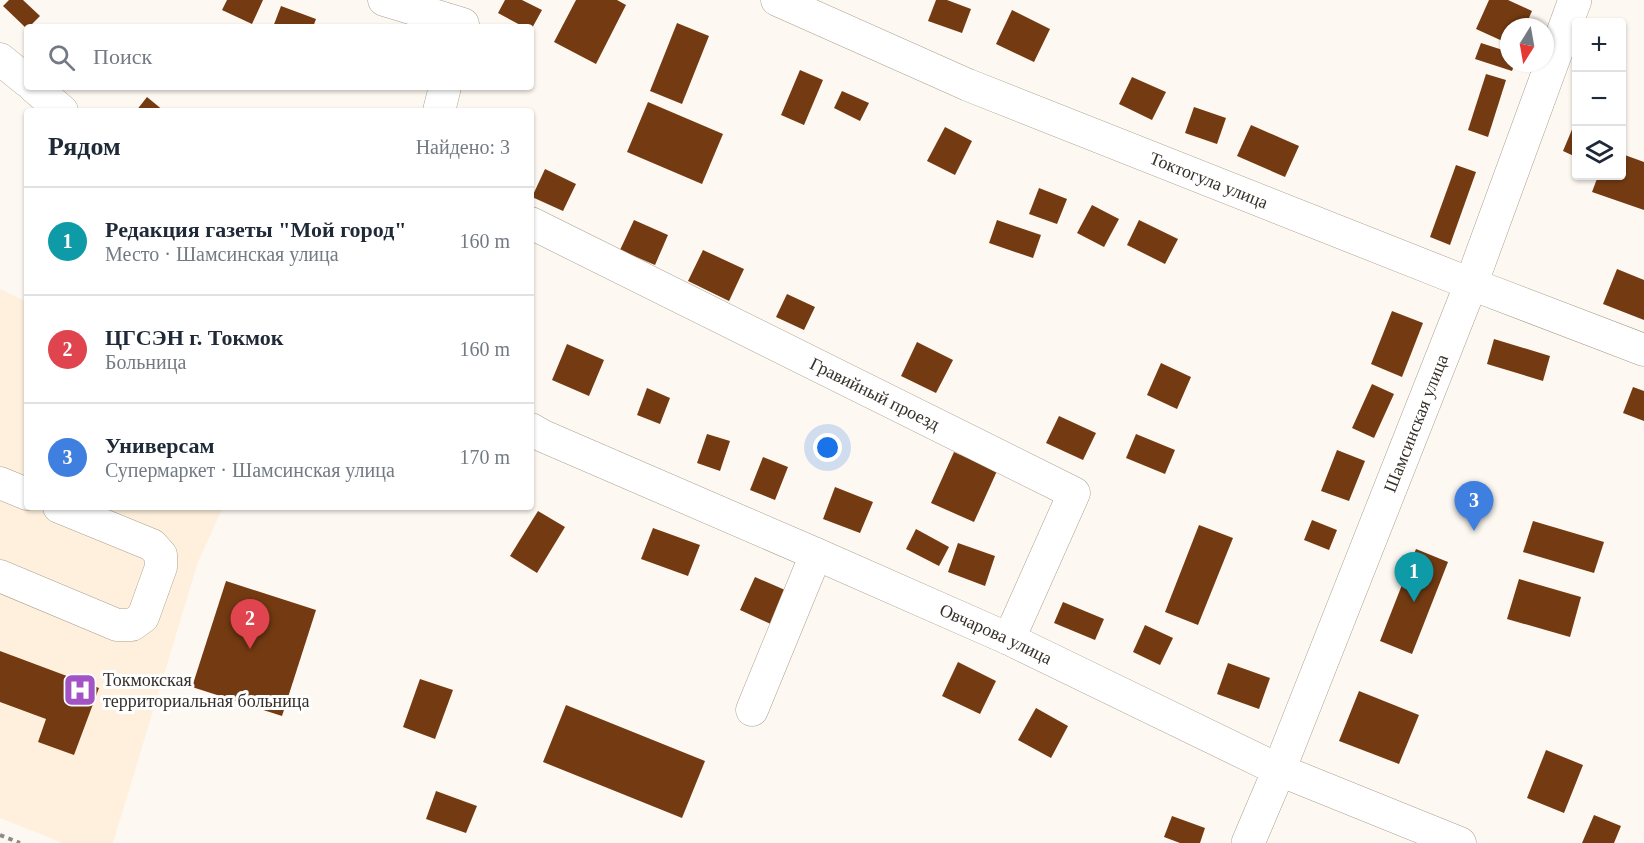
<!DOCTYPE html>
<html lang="ru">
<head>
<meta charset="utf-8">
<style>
  body { margin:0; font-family:"Times New Roman",serif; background:#f6f6f7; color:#1f2937 }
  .controls { position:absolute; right:18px; top:18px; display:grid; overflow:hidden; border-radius:6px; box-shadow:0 2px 4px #0004 }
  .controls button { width:54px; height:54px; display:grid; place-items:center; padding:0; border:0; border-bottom:2px solid #e0e1e3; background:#fff; color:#1f2937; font:30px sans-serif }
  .compass { position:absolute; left:1500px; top:18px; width:54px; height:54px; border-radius:50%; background:#fff; box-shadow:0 2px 4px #0004; rotate:191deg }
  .you { position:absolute; left:828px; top:448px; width:21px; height:21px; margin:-15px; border:4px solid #fff; border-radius:50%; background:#1a73e8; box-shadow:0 0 0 9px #1a73e833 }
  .badge { display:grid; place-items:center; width:39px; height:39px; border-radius:50%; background:#b45309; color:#fff; font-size:20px; font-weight:700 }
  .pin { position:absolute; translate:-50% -50px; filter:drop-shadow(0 2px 3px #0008) }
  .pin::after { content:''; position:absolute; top:32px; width:21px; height:18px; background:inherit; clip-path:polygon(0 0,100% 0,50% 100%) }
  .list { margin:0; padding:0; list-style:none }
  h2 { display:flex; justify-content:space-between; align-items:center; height:78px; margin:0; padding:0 24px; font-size:26px }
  h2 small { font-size:20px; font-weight:400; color:#747a83 }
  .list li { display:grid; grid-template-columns:39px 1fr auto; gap:18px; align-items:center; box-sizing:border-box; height:108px; padding:0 24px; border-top:2px solid #e0e1e3 }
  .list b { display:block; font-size:22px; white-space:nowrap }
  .list p { margin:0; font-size:20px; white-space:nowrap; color:#747a83 }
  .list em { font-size:20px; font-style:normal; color:#747a83 }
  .icon { flex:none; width:33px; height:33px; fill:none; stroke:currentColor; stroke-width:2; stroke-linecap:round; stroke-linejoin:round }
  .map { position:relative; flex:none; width:1644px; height:843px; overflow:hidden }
  .search { position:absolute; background:#fff; box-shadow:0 2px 4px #0004; left:24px; top:24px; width:510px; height:66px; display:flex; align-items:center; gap:15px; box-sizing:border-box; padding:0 21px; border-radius:6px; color:#747a83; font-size:22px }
  .panel { position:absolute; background:#fff; box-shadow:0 2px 4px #0004; left:24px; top:108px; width:510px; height:402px; border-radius:6px }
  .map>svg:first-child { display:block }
</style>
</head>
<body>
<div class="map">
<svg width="1644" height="843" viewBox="0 0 1644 843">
  <rect width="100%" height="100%" fill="#fef8f2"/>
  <polygon fill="#fef0dd" points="0,289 27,302 27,507 223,507 198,562 113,843 63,843 0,818"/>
  <g fill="#743b12">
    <polygon points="9,0 23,0 40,16 29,27 27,27 27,29 3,6"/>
    <polygon points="227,0 263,0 252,24 222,10"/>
    <polygon points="505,0 522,0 542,10 531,30 531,27 524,27 498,13"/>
    <polygon points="576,0 617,0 626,5 596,64 554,42"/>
    <polygon points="936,0 947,0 971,9 962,33 928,21"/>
    <polygon points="1489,0 1508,0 1532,11 1525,27 1509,27 1509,44 1476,29"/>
    <polygon points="281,6 316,19 313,27 273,27"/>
    <polygon points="1012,10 1050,29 1034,62 996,44"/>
    <polygon points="677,23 709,36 682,104 650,91"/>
    <polygon points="1481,43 1509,52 1509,63 1515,63 1512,71 1475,59"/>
    <polygon points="800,70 823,80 804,125 781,115"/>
    <polygon points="1486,74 1506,80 1488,137 1468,130"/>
    <polygon points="1132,77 1166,92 1152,120 1119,104"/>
    <polygon points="842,91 869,103 860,121 834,108"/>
    <polygon points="147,97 164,111 136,111"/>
    <polygon points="648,102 723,134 702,184 627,152"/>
    <polygon points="1194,107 1226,118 1217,144 1185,133"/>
    <polygon points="1576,120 1576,157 1563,151"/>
    <polygon points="1251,125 1299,146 1285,177 1237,156"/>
    <polygon points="945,127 972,141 955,175 927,161"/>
    <polygon points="1622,154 1644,162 1644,210 1592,192 1598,176 1622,176"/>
    <polygon points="1456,165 1476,172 1450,245 1430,237"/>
    <polygon points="545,169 576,184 563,211 532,197"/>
    <polygon points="1039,188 1067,199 1057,224 1029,214"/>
    <polygon points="1092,205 1119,219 1104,247 1077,233"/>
    <polygon points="634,220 668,235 655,265 620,250"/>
    <polygon points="997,220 1041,235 1033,258 989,243"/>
    <polygon points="1139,220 1178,239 1165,264 1127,245"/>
    <polygon points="703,250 744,269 729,301 688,281"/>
    <polygon points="1617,269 1644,280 1644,320 1603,304"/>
    <polygon points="787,294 815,307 804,330 776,317"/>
    <polygon points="1392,311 1423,323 1402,377 1371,364"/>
    <polygon points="1494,339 1550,356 1543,381 1487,364"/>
    <polygon points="917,342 953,360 936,393 901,376"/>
    <polygon points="567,344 604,360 589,396 552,380"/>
    <polygon points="1161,363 1191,377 1177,409 1147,395"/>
    <polygon points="1372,384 1394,394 1374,438 1352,428"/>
    <polygon points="1633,387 1644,391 1644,421 1623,413"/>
    <polygon points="647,388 670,398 660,424 637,415"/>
    <polygon points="1059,416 1096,433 1083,460 1046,443"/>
    <polygon points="707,434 730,441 720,471 697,463"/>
    <polygon points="1136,434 1175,450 1165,474 1126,458"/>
    <polygon points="1337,450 1365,461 1349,501 1321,491"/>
    <polygon points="954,452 997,471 974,522 931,503"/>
    <polygon points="763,457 788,467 775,500 750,490"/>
    <polygon points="835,487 873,502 860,533 823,519"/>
    <polygon points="538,511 565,527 537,573 510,556"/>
    <polygon points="1312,520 1337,530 1329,550 1304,540"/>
    <polygon points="1533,521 1604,542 1594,573 1523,552"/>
    <polygon points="1199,525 1233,538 1198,625 1165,612"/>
    <polygon points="653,528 700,545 688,576 641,559"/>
    <polygon points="916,529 949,547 939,566 906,549"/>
    <polygon points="958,543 995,556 985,586 948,572"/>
    <polygon points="1416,549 1448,562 1412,654 1380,641"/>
    <polygon points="755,577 792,593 777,627 740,610"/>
    <polygon points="1519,579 1581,597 1570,637 1507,619"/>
    <polygon points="226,581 316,610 282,716 192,687"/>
    <polygon points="1063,602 1104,619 1095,640 1054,623"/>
    <polygon points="1145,625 1173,638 1160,665 1133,652"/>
    <polygon points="0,651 99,688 74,755 38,742 46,719 0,702"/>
    <polygon points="958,662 996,681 980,714 942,696"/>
    <polygon points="1228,663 1270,678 1259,709 1217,694"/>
    <polygon points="420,679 453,690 435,739 403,727"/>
    <polygon points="1359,691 1419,715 1399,764 1339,741"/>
    <polygon points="566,705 705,761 682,818 543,762"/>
    <polygon points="1036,708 1068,726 1051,758 1018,740"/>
    <polygon points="1546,750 1583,765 1564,813 1527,798"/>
    <polygon points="436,791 477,806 466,833 426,819"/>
    <polygon points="1594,815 1621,826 1614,843 1582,843"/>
    <polygon points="1172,816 1205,828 1200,843 1180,843 1164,837"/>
  </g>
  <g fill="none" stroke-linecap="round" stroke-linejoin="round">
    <g stroke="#aca08f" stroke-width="33">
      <g id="minor">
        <polyline points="384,0 463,24"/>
        <path id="s1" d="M777 0 968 85 1471 284 1644 350"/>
        <polyline points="0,59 27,81"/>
        <polyline points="34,87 62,111"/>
        <polyline points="439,111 445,87"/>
        <path id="s2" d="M531 223 1074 493 1009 639"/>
        <path id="s3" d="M531 429 543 436 816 554 1009 639 1279 770 1460 843"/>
        <polyline points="0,483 27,494"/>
        <polyline points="0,576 117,625 132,625 143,617 161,567 161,555 152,545 59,507"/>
        <polyline points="752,710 816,554"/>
      </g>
    </g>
    <g stroke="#aca08f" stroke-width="34">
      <g id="major">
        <path id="s4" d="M1248 843 1279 770 1471 284 1575 0"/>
      </g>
    </g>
    <polyline stroke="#908a84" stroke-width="4" stroke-dasharray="4.5 4.5" stroke-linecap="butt" points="0,835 20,843"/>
    <use href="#minor" stroke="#fff" stroke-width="32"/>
    <use href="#major" stroke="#fff" stroke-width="33"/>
  </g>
  <defs>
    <g id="hospital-square" transform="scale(1.725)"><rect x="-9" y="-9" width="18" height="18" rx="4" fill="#a253c4" stroke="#fff"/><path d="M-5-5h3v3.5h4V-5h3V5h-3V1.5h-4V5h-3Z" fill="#fff"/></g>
  </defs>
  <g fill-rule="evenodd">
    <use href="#hospital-square" x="80" y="690"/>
  </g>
  <g text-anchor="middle" stroke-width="6" stroke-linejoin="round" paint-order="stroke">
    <g font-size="18" fill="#353029" stroke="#fff">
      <text dy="6" stroke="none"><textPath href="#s1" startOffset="468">Токтогула улица</textPath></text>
      <text dy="6" stroke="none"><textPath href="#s2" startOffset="384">Гравийный проезд</textPath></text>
      <text dy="6" stroke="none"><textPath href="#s4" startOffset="452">Шамсинская улица</textPath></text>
      <text dy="6" stroke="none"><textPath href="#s3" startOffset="508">Овчарова улица</textPath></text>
    </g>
    <g font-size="18" fill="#353029" stroke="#fff" text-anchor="start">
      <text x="103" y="686">Токмокская<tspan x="103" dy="21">территориальная больница</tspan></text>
    </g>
  </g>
</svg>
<div class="controls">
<button>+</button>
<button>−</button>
<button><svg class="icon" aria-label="layers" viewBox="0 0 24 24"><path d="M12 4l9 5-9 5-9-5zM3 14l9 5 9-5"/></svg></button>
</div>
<svg class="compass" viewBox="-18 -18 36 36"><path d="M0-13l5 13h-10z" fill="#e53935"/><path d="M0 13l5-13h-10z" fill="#747a83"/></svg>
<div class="you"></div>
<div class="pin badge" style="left:1414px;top:602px;background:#0f9aa8">1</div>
<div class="pin badge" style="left:250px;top:649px;background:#e0444e">2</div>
<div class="pin badge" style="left:1474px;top:531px;background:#3f7fe0">3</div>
<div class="search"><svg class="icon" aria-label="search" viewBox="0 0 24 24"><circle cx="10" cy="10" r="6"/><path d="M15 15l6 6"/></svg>Поиск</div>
<section class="panel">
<h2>Рядом<small>Найдено: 3</small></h2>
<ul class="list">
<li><span class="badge" style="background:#0f9aa8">1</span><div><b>Редакция газеты &quot;Мой город&quot;</b><p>Место · Шамсинская улица</p></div><em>160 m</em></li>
<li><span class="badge" style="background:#e0444e">2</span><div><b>ЦГСЭН г. Токмок</b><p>Больница</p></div><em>160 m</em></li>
<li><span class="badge" style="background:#3f7fe0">3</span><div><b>Универсам</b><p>Супермаркет · Шамсинская улица</p></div><em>170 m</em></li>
</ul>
</section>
</div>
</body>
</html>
